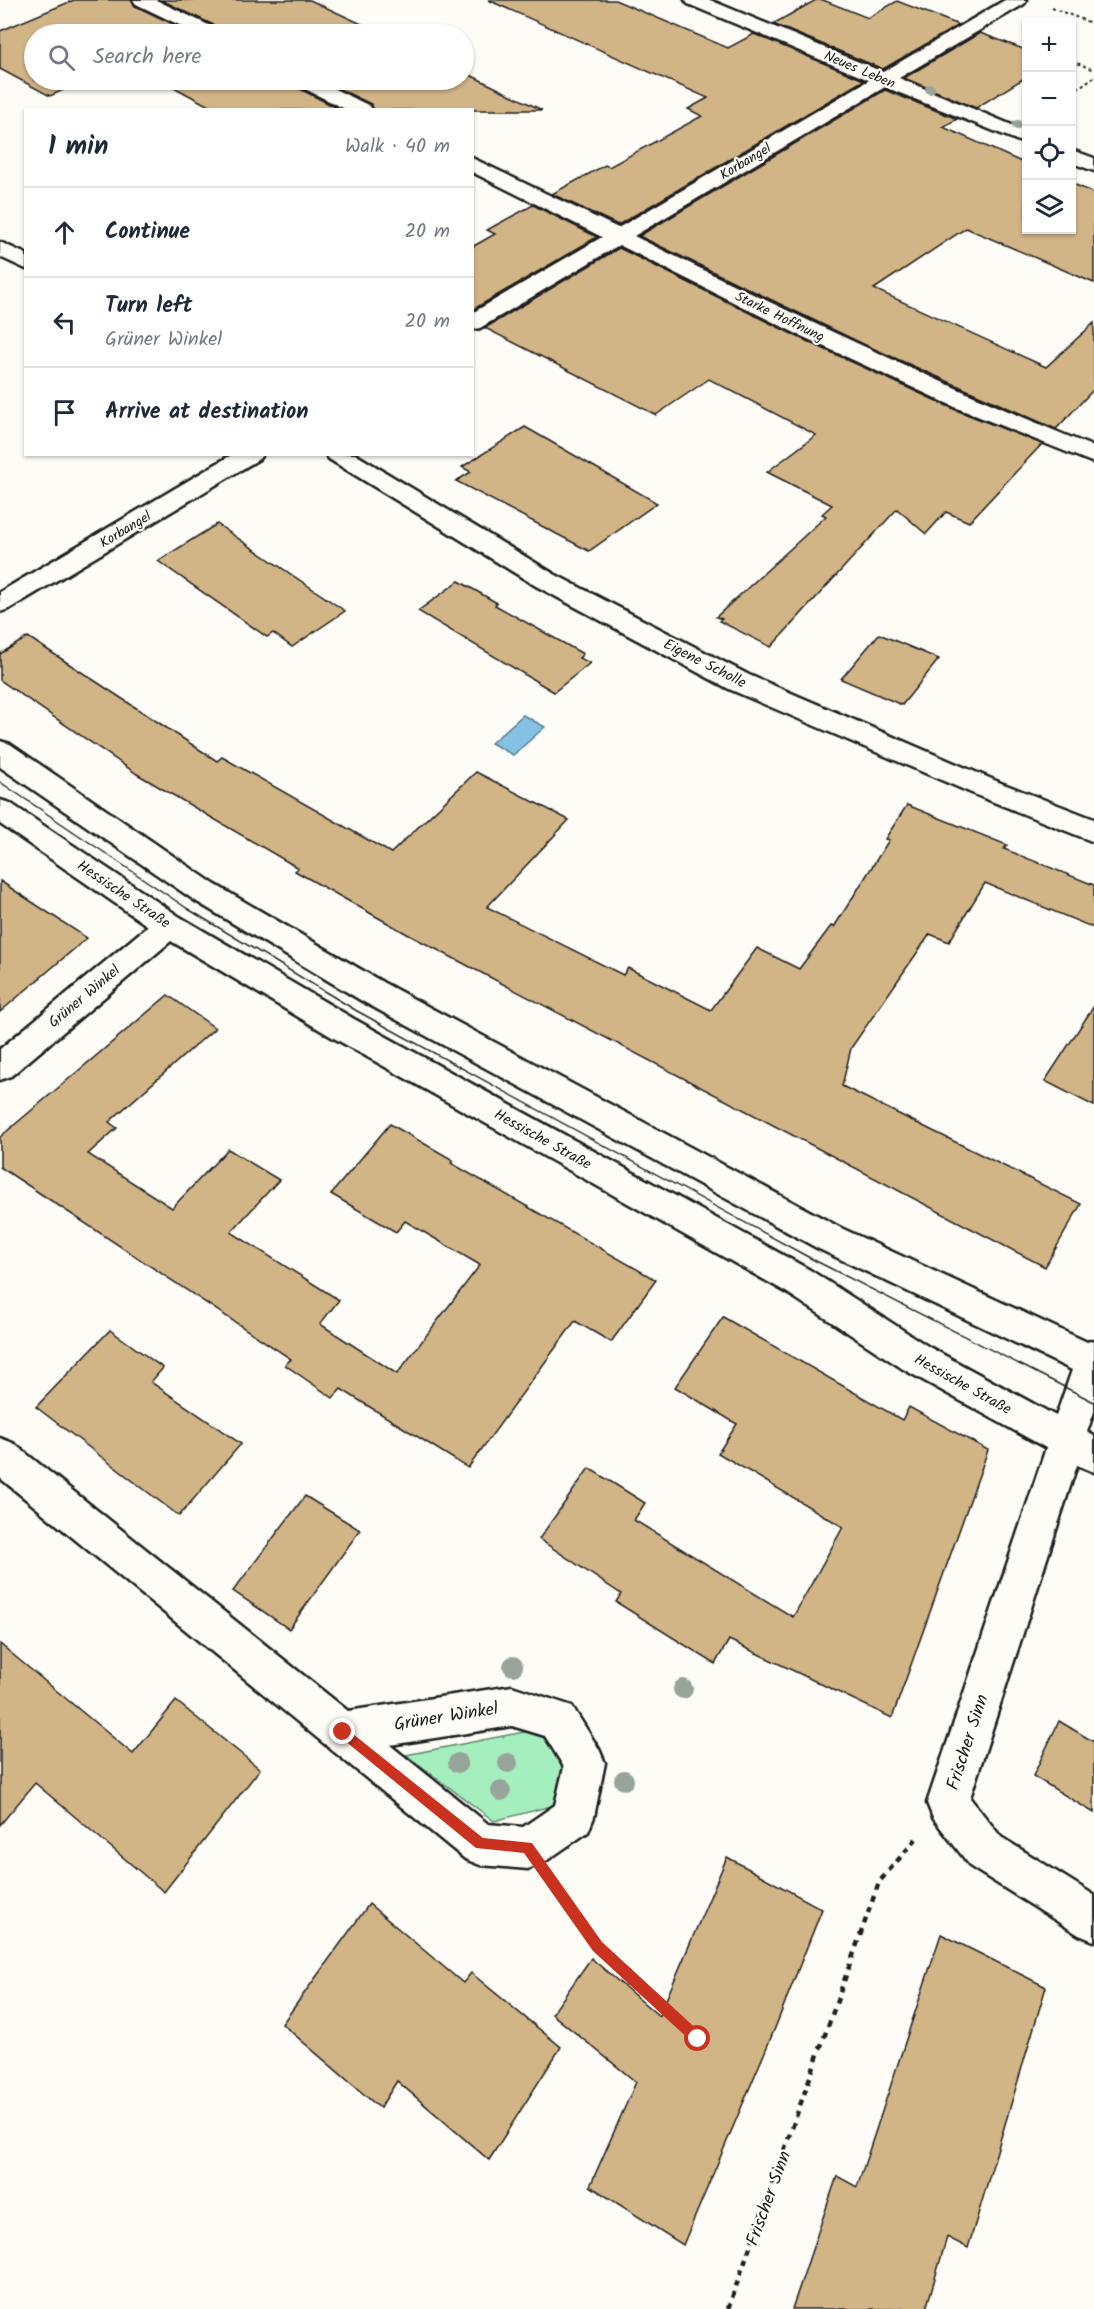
<!DOCTYPE html>
<html lang="en">
<head>
<meta charset="utf-8">
<style>
  body { margin:0; font-family:Kalam,sans-serif; background:#f6f6f7; color:#1f2937 }
  .controls { position:absolute; right:18px; top:18px; display:grid; overflow:hidden; border-radius:0px; box-shadow:0 2px 4px #0004 }
  .controls button { width:54px; height:54px; display:grid; place-items:center; padding:0; border:0; border-bottom:2px solid #e0e1e3; background:#fff; color:#1f2937; font:30px sans-serif }
  .stop { position:absolute; width:18px; height:18px; margin:-14px; border:4px solid #c8321e; border-radius:50%; background:#fff }
  .stop.end { background:#c8321e; border-color:#fff; box-shadow:0 2px 6px #0008 }
  .list { margin:0; padding:0; list-style:none }
  h2 { display:flex; justify-content:space-between; align-items:center; height:78px; margin:0; padding:0 24px; font-size:26px }
  h2 small { font-size:20px; font-weight:400; color:#747a83 }
  .list li { display:grid; grid-template-columns:39px 1fr auto; gap:18px; align-items:center; box-sizing:border-box; height:90px; padding:0 24px; border-top:2px solid #e0e1e3 }
  .list b { display:block; font-size:22px; white-space:nowrap }
  .list p { margin:0; font-size:20px; white-space:nowrap; color:#747a83 }
  .list em { font-size:20px; font-style:normal; color:#747a83 }
  .icon { flex:none; width:33px; height:33px; fill:none; stroke:currentColor; stroke-width:2; stroke-linecap:round; stroke-linejoin:round }
  .map { position:relative; flex:none; width:1094px; height:2309px; overflow:hidden }
  .search { position:absolute; background:#fff; box-shadow:0 2px 4px #0004; left:24px; top:24px; width:450px; height:66px; display:flex; align-items:center; gap:15px; box-sizing:border-box; padding:0 21px; border-radius:33px; color:#747a83; font-size:22px }
  .panel { position:absolute; background:#fff; box-shadow:0 2px 4px #0004; left:24px; top:108px; width:450px; height:348px; border-radius:0px }
  .map>svg:first-child { display:block }
</style>
</head>
<body>
<div class="map">
<svg width="1094" height="2309" viewBox="0 0 1094 2309">
  <rect width="100%" height="100%" fill="#fdfcf7"/>
  <filter id="ink" filterUnits="userSpaceOnUse"><feTurbulence type="fractalNoise" baseFrequency=".0167" numOctaves="2"/><feDisplacementMap in="SourceGraphic" scale="12" xChannelSelector="R" yChannelSelector="G"/><feConvolveMatrix kernelMatrix="1 2 1 2 8 2 1 2 1" color-interpolation-filters="sRGB"/></filter>
  <g filter="url(#ink)">
    <polygon fill="#a5efbe" stroke="#60866d" stroke-width="1.5" points="534,1730 570,1761 563,1803 494,1821 406,1755"/>
    <polygon fill="#84c1e4" stroke="#5a7f94" stroke-width="1.5" points="523,715 545,727 513,755 491,743"/>
    <g fill="#d2b587" stroke="#1c1c1c" stroke-width="1.5">
      <polygon points="74,0 131,0 135,6 194,34 34,34 34,80 86,80 50,96 0,69 0,31"/>
      <polygon points="161,0 310,0 383,34 223,34 220,28"/>
      <polygon points="488,0 615,0 728,48 754,34 864,80 618,225 552,194 605,165 609,167 702,116 688,109 708,98"/>
      <polygon points="816,0 823,0 868,18 897,1 959,25 883,69 773,24"/>
      <polygon points="980,33 1026,50 1026,77 976,108 904,78"/>
      <polygon points="464,72 542,110 374,110 371,104 320,80 464,80"/>
      <polygon points="161,80 290,80 294,86 341,110 216,110"/>
      <polygon points="885,90 957,119 943,127 1026,164 1026,230 1071,230 1071,183 1094,193 1094,283 966,228 874,289 1046,367 1094,323 1094,389 1056,429 863,344 639,236"/>
      <polygon points="533,205 597,237 472,310 472,247 495,234 487,230"/>
      <polygon points="619,248 798,337 956,410 1042,444 969,522 946,512 926,534 897,509 771,647 719,621 722,619 716,617 826,516 822,514 832,505 767,472 816,435 709,379 656,415 485,328"/>
      <polygon points="525,427 560,447 657,503 589,551 456,481 471,472 462,467"/>
      <polygon points="217,524 345,611 292,647 273,633 267,637 158,561"/>
      <polygon points="459,581 497,603 495,605 583,654 579,658 590,663 554,692 418,611"/>
      <polygon points="879,634 939,659 902,705 841,679"/>
      <polygon points="28,637 217,761 222,757 391,853 476,772 569,820 487,907 623,975 628,968 711,1010 757,948 799,969 831,926 834,927 889,840 885,839 907,805 1007,845 1004,849 1094,885 1094,928 985,883 949,942 930,934 851,1048 842,1086 1081,1204 1045,1267 409,935 295,871 298,868 137,774 0,680 0,654"/>
      <polygon points="0,881 87,938 0,1012"/>
      <polygon points="168,995 215,1028 109,1122 117,1128 88,1154 172,1208 228,1149 279,1180 231,1232 339,1300 320,1324 397,1374 480,1265 405,1221 396,1232 331,1194 390,1124 453,1160 451,1163 656,1280 611,1342 575,1321 468,1468 341,1389 333,1398 285,1365 291,1359 0,1167 0,1137"/>
      <polygon points="1094,1006 1094,1106 1045,1081"/>
      <polygon points="723,1317 902,1420 909,1407 988,1450 892,1718 729,1640 715,1664 616,1602 621,1594 539,1539 589,1468 645,1503 634,1520 793,1617 843,1527 718,1453 737,1424 675,1387"/>
      <polygon points="110,1330 163,1368 151,1382 241,1444 179,1516 36,1407"/>
      <polygon points="305,1496 360,1530 289,1629 233,1591"/>
      <polygon points="0,1644 133,1754 176,1701 260,1769 164,1892 35,1783 0,1825"/>
      <polygon points="1059,1721 1094,1742 1094,1813 1033,1776"/>
      <polygon points="727,1857 822,1909 775,2028 683,2245 590,2186 636,2082 552,2014 591,1958 659,2016"/>
      <polygon points="369,1904 463,1983 471,1973 561,2047 489,2160 397,2081 380,2108 282,2024"/>
      <polygon points="941,1934 1046,1987 968,2248 947,2237 926,2309 792,2309 837,2176 857,2187"/>
    </g>
    <g fill="none" stroke-linecap="round" stroke-linejoin="round">
      <g stroke="#1c1c1c" stroke-width="5">
        <g id="minor">
          <polygon points="133,0 156,0 219,30 221,34 198,34 136,4"/>
          <path d="M685 0H710L883 72 1005 0H1027L1024 4 899 78 1026 131V144L885 87 634 236C786 311 937 383 1094 447V463L957 408 799 335 619 245 480 328 472 330V313L602 237 472 172V158L618 228 869 80 688 4Z"/>
          <polygon points="292,80 316,80 370,106 372,110 347,110 295,84"/>
          <polygon points="1072,150 1094,158 1094,171 1072,163"/>
          <polygon points="0,242 26,254 26,269 0,257"/>
          <polygon points="233,454 263,454 259,459 9,609 0,612 0,592"/>
          <polygon points="325,454 355,454 554,574 749,675 1001,783 1094,819 1094,842 981,797 729,689 536,586 329,459"/>
          <polygon points="0,741 10,744 214,884 384,983 841,1228 1087,1342 1094,1340 1094,1412 1087,1432 1094,1436 1094,1472 1077,1465 970,1798 1001,1837 1094,1895 1094,1941 1079,1935 971,1867 933,1818 927,1803 1046,1448 903,1369 786,1292 332,1037 171,941 11,1076 0,1080 0,1049 148,926 0,824 0,800 10,803 180,917 354,1019 810,1270 929,1347 1056,1416 1072,1370 817,1248 362,1001 194,900 0,767"/>
          <path d="M0 1438 13 1443 348 1711 512 1686 572 1706 599 1749 605 1763 594 1817 588 1832 543 1863 528 1869 480 1865 465 1859 0 1478ZM512 1726 545 1736 564 1767 555 1805 523 1827 488 1824 390 1745Z"/>
        </g>
      </g>
      <g stroke="#1c1c1c" stroke-width="2" stroke-dasharray="3 3" stroke-linecap="butt">
        <polyline points="1052,8 1094,24"/>
        <polyline points="1072,61 1094,70"/>
        <polyline points="1072,92 1094,77"/>
      </g>
      <g stroke="#1c1c1c" stroke-width="4.5" stroke-dasharray="6 6" stroke-linecap="butt">
        <polyline points="556,1887 598,1947 697,2039"/>
        <polyline points="728,2309 879,1882 916,1839"/>
      </g>
      <use href="#minor" fill="#fdfcf7" fill-rule="evenodd"/>
      <polyline stroke="#1c1c1c" stroke-width="1.5" points="0,782 188,909 357,1011 810,1258 1094,1402"/>
    </g>
    <g fill="#98a39a">
      <circle cx="930" cy="89" r="5"/>
      <circle cx="1017" cy="125" r="5"/>
      <circle cx="513" cy="1666" r="10"/>
      <circle cx="683" cy="1689" r="10"/>
      <circle cx="458" cy="1763" r="10"/>
      <circle cx="508" cy="1763" r="10"/>
      <circle cx="624" cy="1780" r="10"/>
      <circle cx="501" cy="1791" r="10"/>
    </g>
  </g>
  <polygon fill="#c8321e" points="343,1726 483,1838 532,1843 602,1942 702,2034 704,2039 702,2043 698,2045 693,2043 593,1951 524,1853 476,1848 339,1736 337,1732"/>
  <g text-anchor="middle" stroke-width="4.5" stroke-linejoin="round" paint-order="stroke">
    <g font-size="14" fill="#1c1c1c" stroke="#fdfcf7">
      <text transform="translate(860 69) rotate(23)" y="5">Neues Leben</text>
      <text transform="translate(745 161) rotate(-31)" y="5">Korbangel</text>
      <text transform="translate(780 316) rotate(26)" y="5">Starke Hoffnung</text>
      <text transform="translate(125 529) rotate(-31)" y="5">Korbangel</text>
    </g>
    <g font-size="15" fill="#1c1c1c" stroke="#fdfcf7">
      <text transform="translate(705 663) rotate(27)" y="5">Eigene Scholle</text>
      <text transform="translate(124 894) rotate(34)" y="5">Hessische Straße</text>
      <text transform="translate(84 996) rotate(-40)" y="5">Grüner Winkel</text>
      <text transform="translate(543 1139) rotate(29)" y="5">Hessische Straße</text>
      <text transform="translate(963 1384) rotate(29)" y="5">Hessische Straße</text>
    </g>
    <g font-size="18" fill="#1c1c1c" stroke="#fdfcf7">
      <text transform="translate(446 1716) rotate(-9)" y="6">Grüner Winkel</text>
      <text transform="translate(967 1742) rotate(-72)" y="6">Frischer Sinn</text>
      <text transform="translate(768 2198) rotate(-70)" y="6">Frischer Sinn</text>
    </g>
  </g>
</svg>
<div class="controls">
<button>+</button>
<button>−</button>
<button><svg class="icon" aria-label="locate" viewBox="0 0 24 24"><circle cx="12" cy="12" r="6"/><path d="M12 2v4M12 18v4M2 12h4M18 12h4"/></svg></button>
<button><svg class="icon" aria-label="layers" viewBox="0 0 24 24"><path d="M12 4l9 5-9 5-9-5zM3 14l9 5 9-5"/></svg></button>
</div>
<div class="stop" style="left:698px;top:2039px"></div>
<div class="stop end" style="left:343px;top:1732px"></div>
<div class="search"><svg class="icon" aria-label="search" viewBox="0 0 24 24"><circle cx="10" cy="10" r="6"/><path d="M15 15l6 6"/></svg>Search here</div>
<section class="panel">
<h2>1 min<small>Walk · 40 m</small></h2>
<ul class="list">
<li><svg class="icon" aria-label="ahead" viewBox="0 0 24 24"><path d="M12 20V5M6 11l6-6 6 6"/></svg><div><b>Continue</b></div><em>20 m</em></li>
<li><svg class="icon" aria-label="left" viewBox="0 0 24 24"><path d="M17 20v-9H6M10 6l-5 5 5 5"/></svg><div><b>Turn left</b><p>Grüner Winkel</p></div><em>20 m</em></li>
<li><svg class="icon" aria-label="arrive" viewBox="0 0 24 24"><path d="M6 21V4h12l-3 4 3 4H6"/></svg><div><b>Arrive at destination</b></div></li>
</ul>
</section>
</div>
</body>
</html>
